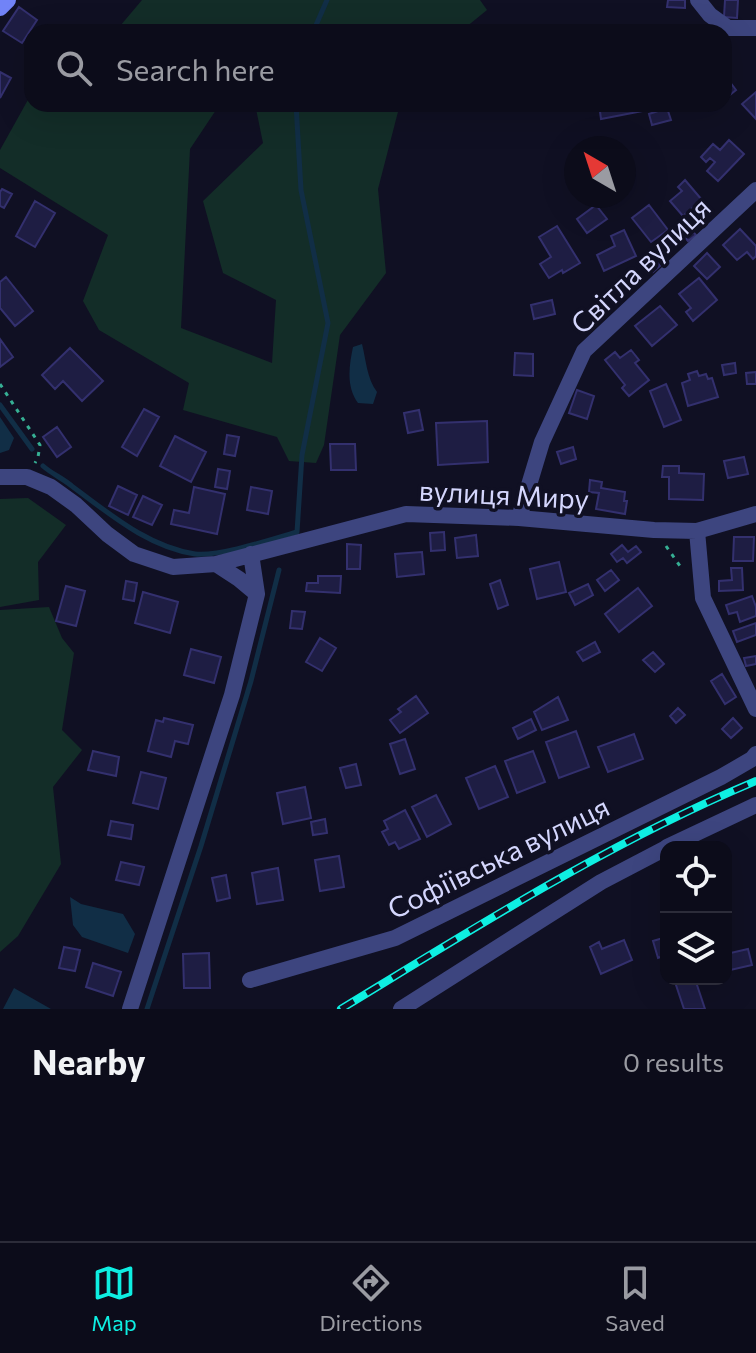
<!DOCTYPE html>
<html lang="en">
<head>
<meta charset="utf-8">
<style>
  :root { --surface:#0c0c1a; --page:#151523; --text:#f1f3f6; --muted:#9a9ba2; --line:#2c2c39; --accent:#0eefe2 }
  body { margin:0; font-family:Commissioner,sans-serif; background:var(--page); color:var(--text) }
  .controls { position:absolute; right:24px; bottom:24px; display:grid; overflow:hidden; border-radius:16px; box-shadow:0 8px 32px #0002 }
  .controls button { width:72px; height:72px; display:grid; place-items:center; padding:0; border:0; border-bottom:2px solid var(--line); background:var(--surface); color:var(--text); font:40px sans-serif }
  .compass { position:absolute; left:564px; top:136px; width:72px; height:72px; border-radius:50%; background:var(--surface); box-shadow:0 8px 32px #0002; rotate:321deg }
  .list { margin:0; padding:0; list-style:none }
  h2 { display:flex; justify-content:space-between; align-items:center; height:104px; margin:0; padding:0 32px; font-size:34px }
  h2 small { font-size:26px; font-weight:400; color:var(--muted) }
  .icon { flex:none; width:44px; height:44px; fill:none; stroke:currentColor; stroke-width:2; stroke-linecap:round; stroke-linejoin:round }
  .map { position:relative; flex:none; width:756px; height:1009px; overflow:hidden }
  .search { position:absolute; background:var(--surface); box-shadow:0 8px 32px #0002; left:24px; right:24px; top:24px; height:88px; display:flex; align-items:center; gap:20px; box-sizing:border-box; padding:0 28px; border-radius:24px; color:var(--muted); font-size:30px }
  .sheet { height:232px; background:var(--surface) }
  nav { display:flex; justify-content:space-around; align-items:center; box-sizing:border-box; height:112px; border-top:2px solid var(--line); background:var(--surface); font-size:22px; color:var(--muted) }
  nav a { display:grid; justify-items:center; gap:4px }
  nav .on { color:var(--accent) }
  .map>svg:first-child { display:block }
  .green { fill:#132d28 }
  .water { fill:#112e46 }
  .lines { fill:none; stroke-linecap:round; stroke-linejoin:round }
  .stream { stroke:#112e46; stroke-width:5 }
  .building { fill:#1e1d43; stroke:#33306e; stroke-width:2 }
  .path { stroke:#36af94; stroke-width:3; stroke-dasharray:4 6; stroke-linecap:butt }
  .street { stroke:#3d457f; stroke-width:16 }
  .secondary { stroke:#7183f7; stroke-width:16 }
  .rail-casing { stroke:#0eefe2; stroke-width:8 }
  .rail { stroke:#101023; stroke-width:5; stroke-dasharray:15; stroke-linecap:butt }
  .labels { text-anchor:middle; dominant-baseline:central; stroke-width:7; stroke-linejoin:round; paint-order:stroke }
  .street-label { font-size:28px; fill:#d4d6fd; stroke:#101023 }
</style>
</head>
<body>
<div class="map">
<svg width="756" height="1009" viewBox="0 0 756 1009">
  <rect width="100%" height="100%" fill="#101023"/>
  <!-- green -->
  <path class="green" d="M142,0H480L487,10L460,32H115Z
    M29,98H32V104H220L190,149L181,328L272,363L276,300L223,273L203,201L263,143L255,104H400L378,189L386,273L340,335L324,445L316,463L289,461L277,437L183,410L189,383L99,330L83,301L108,235L0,168V150Z
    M28,498L66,525L38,562L39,600L0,607V499Z
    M49,607L62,638L74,653L62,730L82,750L53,787L61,864L18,936L0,952V610Z"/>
  <!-- water -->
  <path class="water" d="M362,344C366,360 367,379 377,392L373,404L358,403C346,387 349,366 353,347Z
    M0,417L14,438L9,450L0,453Z
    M70,897L81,904L123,914L135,934L128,953L82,937L73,925Z
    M14,988L51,1009H3Z"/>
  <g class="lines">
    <!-- stream -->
    <path class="stream" d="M313,32L327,0
      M0,405L32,449
      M43,466C52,474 64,479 73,487C110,514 148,547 195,554C218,557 273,539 297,532L302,455L328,323L301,190L296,104
      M147,1009L201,846L251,681L279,570"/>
  </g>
  <!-- building -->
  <path class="building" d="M668,0H685V8L667,7Z
    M725,0H738L737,18L724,17Z
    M19,7L37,20L22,43L3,31Z
    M0,72L11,78L0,98Z
    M724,74L736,90L726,98L724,95Z
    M756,92V119L742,104Z
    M599,104H647L648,110L601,119Z
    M667,108L671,120L652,125L649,114Z
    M729,140L744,154L718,181L707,171L715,162L710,158L706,162L701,157L713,144L720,150Z
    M685,180L702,200L683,216L670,201L682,191L678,187Z
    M2,189L12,194L4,208L0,206V192Z
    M35,201L55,213L35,247L16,236Z
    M596,205L607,219L587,233L577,219Z
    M649,205L668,230L651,242L632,218Z
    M686,224L696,235L688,241L679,230Z
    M557,226L580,263L563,273L562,270L549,278L540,264L551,257L539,237Z
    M740,229L756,246V256L753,259L747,252L737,260L723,245Z
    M624,230L636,256L604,271L597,255L615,246L611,236Z
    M707,253L720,267L707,279L694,266Z
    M651,255L660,266L653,272L644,261Z
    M6,277L33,311L15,326L0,308V282Z
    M699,278L717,300L693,321L686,312L691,308L679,294Z
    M552,300L555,314L534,319L531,305Z
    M660,306L677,325L652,346L635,326Z
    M0,339L13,357L0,367Z
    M70,348L103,381L82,401L63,381L55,389L42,375Z
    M631,350L639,360L635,363L649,380L629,396L622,388L625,385L605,360L615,352L620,358Z
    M515,353L533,354V376L514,375Z
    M735,363L736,373L724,375L722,365Z
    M697,371L699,376L706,374L708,379L712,378L718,397L688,406L682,383L690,380L688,374Z
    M756,372V384H747L746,373Z
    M666,384L681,420L664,427L650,391Z
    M577,390L594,396L587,419L569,413Z
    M144,409L159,417L137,456L122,447Z
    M419,410L423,430L408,433L404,413Z
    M487,421L488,462L438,465L436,423Z
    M57,427L71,447L57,457L43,437Z
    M227,435L239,437L235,456L224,454Z
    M175,436L206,452L191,482L160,466Z
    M330,444H355L356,470H331Z
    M573,447L576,459L561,464L557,452Z
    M744,457L748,474L728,478L724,461Z
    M663,466H679V473L704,474L703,500L669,499V477H662Z
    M218,469L230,471L227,489L215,487Z
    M590,480L602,482L601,488L625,492L624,501H627L625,514L596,509L599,493L589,492Z
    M118,486L137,495L128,515L109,506Z
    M194,487L225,494L217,534L171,524L174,510L189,513Z
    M251,487L272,491L268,514L247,510Z
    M143,496L162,505L152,525L133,517Z
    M444,532L445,550L431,551L430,533Z
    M476,535L478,556L457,558L455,538Z
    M734,537H754L753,561H733Z
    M347,544L361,545L360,569H347Z
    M622,545L628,552L636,546L641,552L627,563L623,558L617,562L611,554Z
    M422,552L424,574L397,577L395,554Z
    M559,562L566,592L537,599L530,569Z
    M731,568H742L743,590L719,591V581L732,580Z
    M611,570L619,580L605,591L597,580Z
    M318,576H341L340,593L306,591L307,583H318Z
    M500,580L508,605L498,609L490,584Z
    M126,581L137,583L134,601L123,599Z
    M588,584L593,595L575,605L569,593Z
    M66,586L85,591L76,626L56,621Z
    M638,588L652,606L619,632L605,614Z
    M143,592L178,602L170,633L135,623Z
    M752,596L756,607V616L740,622L737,612L729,614L726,605Z
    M292,611L305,612L302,629L290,628Z
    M756,623V635L737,642L733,631Z
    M320,638L336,648L322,671L306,662Z
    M595,642L600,652L583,661L577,652Z
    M191,649L221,657L214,683L184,675Z
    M653,652L664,664L655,672L643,660Z
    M756,656V664L746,666L744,658Z
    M722,674L736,697L725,704L711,681Z
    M416,696L428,713L400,733L390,720L401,712L398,709Z
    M558,697L568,720L542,730L534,712Z
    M678,708L685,715L676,723L670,716Z
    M164,718L193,725L188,744L175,741L171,757L148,751L156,720L163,722Z
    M733,718L742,728L731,738L722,729Z
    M531,719L536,730L518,739L513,728Z
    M576,731L589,767L559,778L546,742Z
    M634,734L643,759L608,772L598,747Z
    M405,739L415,769L400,774L390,744Z
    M93,751L119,757L116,776L88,770Z
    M533,751L545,782L517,793L505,761Z
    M356,764L361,785L346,788L340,768Z
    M495,766L508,797L479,809L466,778Z
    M141,772L166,778L158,809L133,803Z
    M305,787L311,818L283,824L277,793Z
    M436,795L451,824L427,837L412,807Z
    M405,810L420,839L399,849L395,842L389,845L382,832L388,829L384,821Z
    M325,819L327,833L313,835L311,822Z
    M111,821L133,825L131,839L108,835Z
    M339,856L344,887L320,891L315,860Z
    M121,862L144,867L139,885L116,880Z
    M278,868L283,900L257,904L252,873Z
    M226,875L230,898L217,901L212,878Z
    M666,937V955L658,958L653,941Z
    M624,940L632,960L601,974L590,947L599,942L602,949Z
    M64,947L80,950L75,971L59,968Z
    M748,949L752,965L726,971V954Z
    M209,953L210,988H184L183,954Z
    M93,963L121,972L113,996L86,987Z
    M674,979H695L705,1009H684Z"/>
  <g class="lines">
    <!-- path -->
    <path class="path" d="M0,384L40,445L38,457L35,463
      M666,546L682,569"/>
    <!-- street -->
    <path class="street" d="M698,0L710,15L728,28H756
      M0,477H27L51,487L76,505L107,534L134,554L173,567L216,564L406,514L519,518L654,530L697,531L756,514
      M519,518L542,442L584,351L756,190
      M697,531L703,598L756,709
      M216,564L239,579L257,594
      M667,847L756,805
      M250,980L395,938L721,777L752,759L756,754
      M130,1009L232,695L257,594L251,554
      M401,1009L601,882L666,848"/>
    <!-- secondary -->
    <path class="secondary" d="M0,8L8,0"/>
    <defs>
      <path id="rail" d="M341,1009C476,927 610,842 756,781"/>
    </defs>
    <!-- rail casing -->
    <use href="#rail" class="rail-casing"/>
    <!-- rail -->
    <use href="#rail" class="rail"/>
  </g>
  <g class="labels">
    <!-- street labels -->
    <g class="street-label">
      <text transform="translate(640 265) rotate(-44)">Світла вулиця</text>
      <text transform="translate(504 494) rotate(3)">вулиця Миру</text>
      <text transform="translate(498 857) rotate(-26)">Софіївська вулиця</text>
    </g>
  </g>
</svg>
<div class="controls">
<button><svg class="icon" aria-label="locate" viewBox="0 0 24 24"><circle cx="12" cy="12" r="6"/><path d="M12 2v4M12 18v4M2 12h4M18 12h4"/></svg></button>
<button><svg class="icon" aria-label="layers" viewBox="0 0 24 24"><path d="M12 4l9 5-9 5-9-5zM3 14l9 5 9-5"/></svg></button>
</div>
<svg class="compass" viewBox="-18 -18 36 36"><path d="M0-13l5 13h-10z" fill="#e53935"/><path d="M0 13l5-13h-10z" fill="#9a9ba2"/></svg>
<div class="search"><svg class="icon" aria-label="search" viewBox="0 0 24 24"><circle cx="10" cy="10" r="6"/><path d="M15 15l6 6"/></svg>Search here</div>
</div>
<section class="sheet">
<h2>Nearby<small>0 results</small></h2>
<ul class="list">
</ul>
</section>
<nav>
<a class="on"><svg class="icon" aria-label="map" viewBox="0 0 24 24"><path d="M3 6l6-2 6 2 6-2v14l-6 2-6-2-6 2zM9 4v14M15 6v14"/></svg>Map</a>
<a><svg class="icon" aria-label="directions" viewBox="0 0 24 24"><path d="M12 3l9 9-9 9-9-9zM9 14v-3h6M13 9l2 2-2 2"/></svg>Directions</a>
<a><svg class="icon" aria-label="saved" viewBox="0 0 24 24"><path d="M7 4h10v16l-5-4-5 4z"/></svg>Saved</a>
</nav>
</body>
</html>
